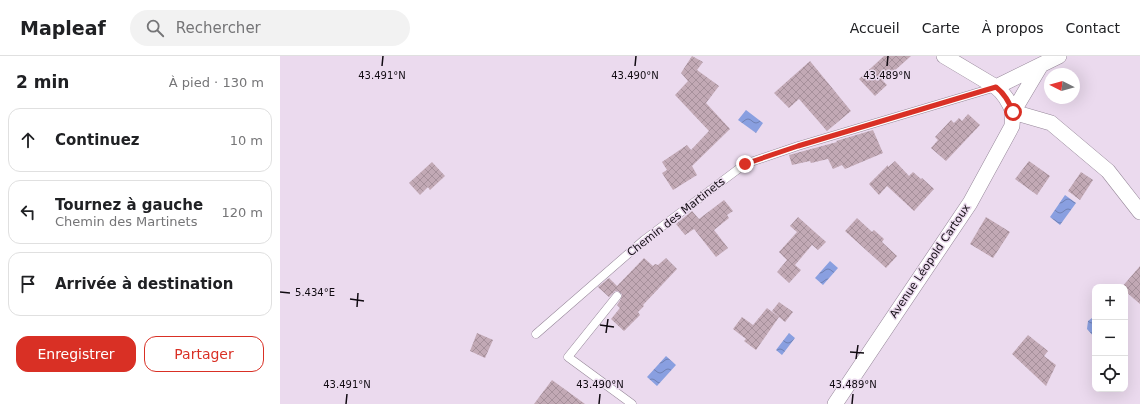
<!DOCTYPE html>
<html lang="fr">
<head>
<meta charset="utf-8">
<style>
  :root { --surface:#fff; --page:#f2f2f2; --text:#202124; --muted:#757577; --line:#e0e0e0; --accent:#d93025 }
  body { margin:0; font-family:"DejaVu Sans",sans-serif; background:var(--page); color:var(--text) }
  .controls { position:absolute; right:12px; bottom:12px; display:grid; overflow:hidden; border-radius:8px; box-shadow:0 4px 16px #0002 }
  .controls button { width:36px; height:36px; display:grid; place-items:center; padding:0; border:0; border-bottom:1px solid var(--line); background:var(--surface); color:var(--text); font:20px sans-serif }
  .compass { position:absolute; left:764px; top:12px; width:36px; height:36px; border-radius:50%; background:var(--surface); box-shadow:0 4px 16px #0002; rotate:276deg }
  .stop { position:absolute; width:12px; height:12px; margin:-9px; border:3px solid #d93025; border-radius:50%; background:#fff }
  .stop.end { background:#d93025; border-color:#fff; box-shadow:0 1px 4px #0008 }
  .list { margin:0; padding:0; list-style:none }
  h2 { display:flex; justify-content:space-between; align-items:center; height:52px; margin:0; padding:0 16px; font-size:17px }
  h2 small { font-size:13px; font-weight:400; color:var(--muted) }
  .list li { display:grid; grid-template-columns:26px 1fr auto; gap:12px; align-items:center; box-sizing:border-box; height:64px; margin:0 8px 8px; padding:0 8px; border:1px solid var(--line); border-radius:12px }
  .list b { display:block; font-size:15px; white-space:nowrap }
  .list p { margin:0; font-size:13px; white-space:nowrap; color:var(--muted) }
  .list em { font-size:13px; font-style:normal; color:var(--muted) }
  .actions { display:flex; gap:8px; padding:12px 16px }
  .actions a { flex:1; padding:9px 0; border:1px solid var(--accent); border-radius:12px; text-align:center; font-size:14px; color:var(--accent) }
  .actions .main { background:var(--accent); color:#fff }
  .icon { flex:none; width:22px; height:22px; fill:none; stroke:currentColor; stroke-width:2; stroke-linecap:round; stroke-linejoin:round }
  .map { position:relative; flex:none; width:860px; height:348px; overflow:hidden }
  header { display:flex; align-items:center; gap:24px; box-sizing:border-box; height:56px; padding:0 20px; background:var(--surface); border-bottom:1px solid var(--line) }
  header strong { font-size:19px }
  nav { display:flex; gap:22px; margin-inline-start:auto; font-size:14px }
  .search { width:280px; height:36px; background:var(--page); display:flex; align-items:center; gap:10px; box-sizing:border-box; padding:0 14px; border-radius:22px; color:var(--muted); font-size:15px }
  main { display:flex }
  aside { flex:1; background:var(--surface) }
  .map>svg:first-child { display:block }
  .water { fill:url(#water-waves) }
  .building { fill:url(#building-cross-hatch) }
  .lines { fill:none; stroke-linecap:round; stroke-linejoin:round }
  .service-casing { stroke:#958698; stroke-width:9 }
  .minor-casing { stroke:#958698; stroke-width:16 }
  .service { stroke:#fff; stroke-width:8 }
  .minor { stroke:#fff; stroke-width:15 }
  .route { stroke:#d93025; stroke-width:5 }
  .ticks { fill:none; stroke:#110b12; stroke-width:1.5 }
  .labels { text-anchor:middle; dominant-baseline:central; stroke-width:3; stroke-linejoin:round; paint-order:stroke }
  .street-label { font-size:11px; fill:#110b12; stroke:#ebdaee }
  .ticks-label { font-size:10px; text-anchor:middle; fill:#110b12; stroke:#ebdaee; stroke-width:3; stroke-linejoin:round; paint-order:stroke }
</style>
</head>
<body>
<header>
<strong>Mapleaf</strong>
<div class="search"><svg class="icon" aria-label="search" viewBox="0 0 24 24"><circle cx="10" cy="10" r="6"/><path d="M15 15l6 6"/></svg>Rechercher</div>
<nav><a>Accueil</a><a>Carte</a><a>À propos</a><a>Contact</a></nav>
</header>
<main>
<aside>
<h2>2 min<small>À pied · 130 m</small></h2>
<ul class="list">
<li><svg class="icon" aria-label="ahead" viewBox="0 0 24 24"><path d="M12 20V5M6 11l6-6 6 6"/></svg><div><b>Continuez</b></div><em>10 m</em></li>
<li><svg class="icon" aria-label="left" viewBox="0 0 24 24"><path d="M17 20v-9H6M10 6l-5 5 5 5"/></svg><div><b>Tournez à gauche</b><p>Chemin des Martinets</p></div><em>120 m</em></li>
<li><svg class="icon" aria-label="arrive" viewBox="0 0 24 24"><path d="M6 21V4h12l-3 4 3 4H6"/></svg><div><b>Arrivée à destination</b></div></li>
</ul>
<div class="actions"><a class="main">Enregistrer</a><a>Partager</a></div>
</aside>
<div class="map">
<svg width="860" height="348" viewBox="0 0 860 348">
  <defs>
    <pattern id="water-waves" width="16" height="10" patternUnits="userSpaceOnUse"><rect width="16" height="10" fill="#899fe0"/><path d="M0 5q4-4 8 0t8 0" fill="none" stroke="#6f80b4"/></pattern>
    <pattern id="building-cross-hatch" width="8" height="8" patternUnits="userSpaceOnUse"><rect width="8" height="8" fill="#c2a9b5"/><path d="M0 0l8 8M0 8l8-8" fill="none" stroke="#a6909b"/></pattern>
  </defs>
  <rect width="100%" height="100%" fill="#ebdaee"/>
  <!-- water -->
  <path class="water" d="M466,54L483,67L476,77L458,64Z
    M785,139L796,147L780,169L770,161Z
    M550,205L558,212L543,229L535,222Z
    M812,262H815V282L807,273L808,265Z
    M509,277L515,282L502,299L496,294Z
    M386,300L396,309L377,330L367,321Z"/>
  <!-- building -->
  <path class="building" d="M412,0L423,6L417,14L439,30L426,47L450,73L412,110L417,119L393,134L382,117L387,114L382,106L407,89L411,94L429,75L395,39L408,25L401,17Z
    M604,0H631L603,25L607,29L595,40L579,23Z
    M530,5L571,55L547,75L519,43L509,52L494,37Z
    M688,58L700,69L666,105L651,92L658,84L655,81L671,64L674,67L679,62L682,65Z
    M593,74L603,97L565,113L562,109L553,113L548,103L531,107L530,105L512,109L509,99L557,86L556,85Z
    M615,105L629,120L633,116L641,123L642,122L654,133L634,155L607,130L599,139L589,128L608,109V111Z
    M749,105L770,120L757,139L735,123Z
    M152,106L165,120L150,134L148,131L140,139L129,127Z
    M801,116L813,124L800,144L788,135Z
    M444,144L453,155L447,159L449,162L434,174L448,192L436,201L414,173L405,179L396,168L412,155L419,163Z
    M518,161L546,186L538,194L510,170Z
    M706,161L730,176L713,202L690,188Z
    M577,162L592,176L594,174L604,183L602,186L617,200L606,212L565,175Z
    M517,176L532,189L515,209L521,214L509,227L497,216L507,204L499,196Z
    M364,202L373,210L375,208L378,209L386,202L397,213L363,249L364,250L358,256L360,259L344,275L331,263L340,252L337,249L341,243L342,238L338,235H335L329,241L318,231L329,222L337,230Z
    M860,210V248L845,235V231H842Z
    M499,246L513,256L505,266L492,255Z
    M487,252L499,261L476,294L464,285L466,283L453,273L462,261L473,269Z
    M197,277L213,284L205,302L190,295Z
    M748,279L768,295L764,300L776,309L766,330L732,298Z
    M272,324L305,348H254Z"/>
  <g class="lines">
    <defs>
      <path id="service" d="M337,240L288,301L352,348
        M256,278L364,184L465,108L518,90L716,31"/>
      <path id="minor" d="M664,0L716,31C725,38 729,46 733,56
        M716,31L779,0
        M733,56L771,67L828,115L860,156
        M555,348L690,147L732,70L733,56L761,9"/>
    </defs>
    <!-- service casing -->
    <use href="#service" class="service-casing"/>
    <!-- minor casing -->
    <use href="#minor" class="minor-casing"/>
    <!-- service -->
    <use href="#service" class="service"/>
    <!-- minor -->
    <use href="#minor" class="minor"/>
  </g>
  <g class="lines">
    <!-- route -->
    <path class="route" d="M465,108L518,90L716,31C725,38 729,46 733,56"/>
  </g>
  <!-- ticks -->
  <path class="ticks" d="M102,10L103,0M355,10L356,0M607,10L608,0M0,236L10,237M70,243L84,245M77,251L78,237M320,269L334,271M326,277L328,263M570,296L584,297M576,303L578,289M66,348L67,338M319,348L320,338M572,348L573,338"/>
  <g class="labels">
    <!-- street labels -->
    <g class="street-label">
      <text transform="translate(396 161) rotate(-38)">Chemin des Martinets</text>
      <text transform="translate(650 205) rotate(-56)">Avenue Léopold Cartoux</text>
    </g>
  </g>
  <g class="ticks-label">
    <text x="102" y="23">43.491°N</text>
    <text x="355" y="23">43.490°N</text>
    <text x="607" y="23">43.489°N</text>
    <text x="35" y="240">5.434°E</text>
    <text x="67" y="332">43.491°N</text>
    <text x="320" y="332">43.490°N</text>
    <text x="573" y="332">43.489°N</text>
  </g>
</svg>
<div class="controls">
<button>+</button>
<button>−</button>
<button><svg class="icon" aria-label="locate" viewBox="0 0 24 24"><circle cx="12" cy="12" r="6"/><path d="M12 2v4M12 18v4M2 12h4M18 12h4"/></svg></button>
</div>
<svg class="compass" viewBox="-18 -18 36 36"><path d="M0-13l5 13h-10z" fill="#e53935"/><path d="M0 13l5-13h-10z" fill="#757577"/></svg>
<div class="stop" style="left:733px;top:56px"></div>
<div class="stop end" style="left:465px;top:108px"></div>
</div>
</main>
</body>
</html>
